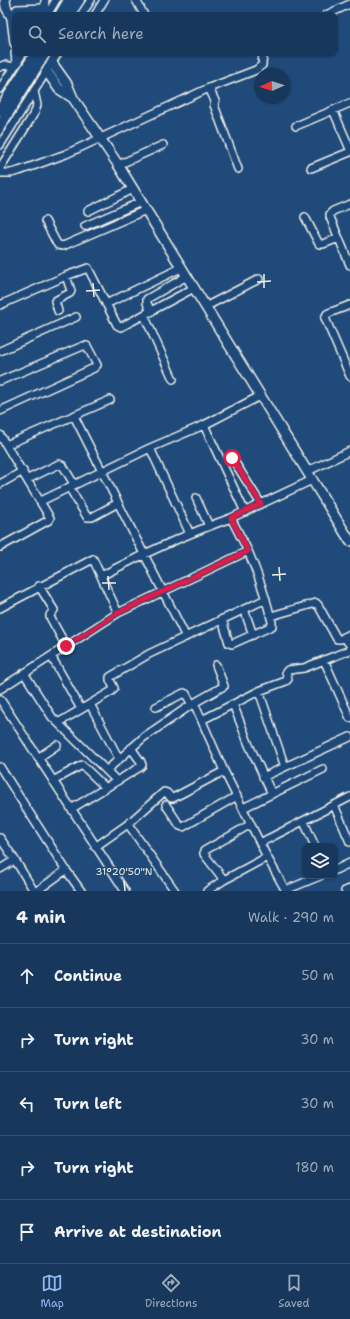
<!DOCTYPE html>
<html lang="en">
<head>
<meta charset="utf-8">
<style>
  :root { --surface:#17385c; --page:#244365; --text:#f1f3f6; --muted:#9eacbb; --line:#365272; --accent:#90b9f0 }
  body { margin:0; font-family:"Shantell Sans",sans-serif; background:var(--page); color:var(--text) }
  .controls { position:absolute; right:12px; bottom:12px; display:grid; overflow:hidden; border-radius:8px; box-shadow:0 1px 3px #0004 }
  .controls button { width:36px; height:36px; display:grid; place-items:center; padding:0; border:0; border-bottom:1px solid var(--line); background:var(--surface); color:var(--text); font:20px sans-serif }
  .compass { position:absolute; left:254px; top:68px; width:36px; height:36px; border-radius:50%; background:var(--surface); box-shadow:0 1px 3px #0004; rotate:267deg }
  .stop { position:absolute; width:12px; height:12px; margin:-9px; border:3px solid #e11d48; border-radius:50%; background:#fff }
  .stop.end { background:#e11d48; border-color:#fff; box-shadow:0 1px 4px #0008 }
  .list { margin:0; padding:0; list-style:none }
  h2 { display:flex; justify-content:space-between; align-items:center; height:52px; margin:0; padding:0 16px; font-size:17px }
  h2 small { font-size:13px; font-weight:400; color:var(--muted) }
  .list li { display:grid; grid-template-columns:26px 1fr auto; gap:12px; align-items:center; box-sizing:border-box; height:64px; padding:0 16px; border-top:1px solid var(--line) }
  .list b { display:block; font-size:15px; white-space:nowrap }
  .list em { font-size:13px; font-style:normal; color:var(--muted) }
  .icon { flex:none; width:22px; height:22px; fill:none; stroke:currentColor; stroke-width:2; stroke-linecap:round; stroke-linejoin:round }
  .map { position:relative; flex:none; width:350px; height:891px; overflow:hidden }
  .search { position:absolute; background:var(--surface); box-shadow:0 1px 3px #0004; left:12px; right:12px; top:12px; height:44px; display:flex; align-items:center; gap:10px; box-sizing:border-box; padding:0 14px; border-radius:8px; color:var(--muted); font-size:15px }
  .sheet { height:372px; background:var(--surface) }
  nav { display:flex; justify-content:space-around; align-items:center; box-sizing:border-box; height:56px; border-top:1px solid var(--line); background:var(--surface); font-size:11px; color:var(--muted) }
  nav a { display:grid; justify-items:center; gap:2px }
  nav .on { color:var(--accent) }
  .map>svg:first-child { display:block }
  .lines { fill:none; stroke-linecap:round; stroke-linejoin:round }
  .minor-casing { stroke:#f4f1e8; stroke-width:10 }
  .major-casing { stroke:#f4f1e8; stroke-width:12 }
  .highway-casing { stroke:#f4f1e8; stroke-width:13 }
  .minor { stroke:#1f4a7a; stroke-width:7 }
  .major { stroke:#1f4a7a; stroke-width:9 }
  .highway { stroke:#1f4a7a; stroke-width:10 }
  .highway-bridge-casing { stroke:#f4f1e8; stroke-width:13; stroke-linecap:butt }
  .highway-bridge { stroke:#1f4a7a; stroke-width:10 }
  .route { stroke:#e11d48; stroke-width:5 }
  .ticks { fill:none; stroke:#f4f1e8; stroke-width:1.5 }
  .ticks-label { font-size:10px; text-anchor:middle; fill:#f4f1e8; stroke:#1f4a7a; stroke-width:3; stroke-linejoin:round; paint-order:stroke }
</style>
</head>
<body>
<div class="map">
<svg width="350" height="891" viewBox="0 0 350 891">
  <rect width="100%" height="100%" fill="#1f4a7a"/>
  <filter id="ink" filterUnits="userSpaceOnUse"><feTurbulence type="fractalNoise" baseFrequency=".025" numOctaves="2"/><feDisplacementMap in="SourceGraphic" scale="8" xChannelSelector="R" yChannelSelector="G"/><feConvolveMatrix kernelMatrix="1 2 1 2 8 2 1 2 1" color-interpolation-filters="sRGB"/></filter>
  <g filter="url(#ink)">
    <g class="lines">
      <defs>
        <path id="minor" d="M136,0L144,15
          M44,13L45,0
          M47,15L56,0
          M81,15L91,0
          M95,15L104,0
          M326,15L350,4
          M0,67L4,65L14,67
          M209,88L215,101L214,105L238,169
          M0,89L23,53
          M333,110L350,149
          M296,126L350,103
          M0,145L58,53
          M118,165L163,145
          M0,168L35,112L37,105L34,91
          M311,168L350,152
          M0,173H11L19,171L66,154L209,88L256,70L262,65L263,53
          M350,204L333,211L330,214V217L350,265
          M88,211L133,189
          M305,217L319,244H323L339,238
          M45,221L56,242L58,245L63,246L146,210
          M85,226L141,202
          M106,304L181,268
          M0,305L66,276L88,268L117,325L121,327L194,288
          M350,305L329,313L327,314L325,318L350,376
          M205,307L259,279
          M58,311L55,301L70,293L71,291L66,276
          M151,312L147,303V299L187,276
          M144,315L173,379
          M0,351L76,317
          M0,381L83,346H87L96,363L97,365L94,368L0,411
          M74,416L186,637
          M204,425L245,512
          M0,435L50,518L49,520L0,547
          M6,445L110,400
          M150,448L190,534
          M232,458L261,504
          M308,471L350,451
          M28,479L59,464L63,466L74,484
          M0,484L23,471
          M69,487L87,517H92L118,503
          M196,498L209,526
          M41,501L150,448L204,425L260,396
          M101,576C143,554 186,534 231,518
          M39,586L54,610L50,615V617L66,646
          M0,608L93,559L118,613
          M244,609L253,635
          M271,616L316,603L318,605L337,639H341L350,634
          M222,619L229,643L232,644L272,626V622C266,598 258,574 248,551
          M344,637L350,645
          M51,656L81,709
          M324,660L350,718
          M24,673L52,717L117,781
          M0,689L118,613L248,551L231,518L312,480
          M259,691L285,767
          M0,699L125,891
          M194,703L224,771L260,843
          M90,704L119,759
          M233,704L249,745L272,794
          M156,707L184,693L186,694L192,705
          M202,720L259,691L286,681L288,679L286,672L288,670L304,668L350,650
          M58,723L112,691L114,688L110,680V677L149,654L266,599
          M38,758L57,745
          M0,767L66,870
          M107,770L144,737L194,703L224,686L216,665
          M263,777L350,737
          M53,781L82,765L106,788
          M166,805L180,826L183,827L237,796
          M334,805L350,842
          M243,808L323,769
          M71,809L140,767L142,765L141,762L131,748
          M304,822L315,846
          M128,824L175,891
          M0,838L15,860L34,891
          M95,847L128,824L164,792L167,793L171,798H173L224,771
          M267,857L286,891
          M0,869L15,860
          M335,870L350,863
          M224,880L204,854V851L251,824
          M286,890L320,876
          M37,891L66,870L81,891
          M207,891L224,880L267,857L260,843L350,797
          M345,891L350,889"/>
        <path id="major" d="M5,0L6,7L15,23
          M17,10L44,9
          M12,19L15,43
          M16,53L17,63
          M45,53L67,84L73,98L117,163L350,541
          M36,56L59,89L73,98"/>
        <path id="highway" d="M60,15L69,0
          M69,15L79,0"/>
      </defs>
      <!-- minor casing -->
      <use href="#minor" class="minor-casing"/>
      <!-- major casing -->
      <use href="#major" class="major-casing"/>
      <!-- highway casing -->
      <use href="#highway" class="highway-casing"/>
      <!-- minor -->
      <use href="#minor" class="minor"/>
      <!-- major -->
      <use href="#major" class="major"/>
      <!-- highway -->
      <use href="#highway" class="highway"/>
      <defs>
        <path id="highway-bridge" d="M0,110L36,53
          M0,126L45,53"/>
      </defs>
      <!-- highway-bridge casing -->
      <use href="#highway-bridge" class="highway-bridge-casing"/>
      <!-- highway-bridge -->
      <use href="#highway-bridge" class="highway-bridge"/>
    </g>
  </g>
  <g class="lines" filter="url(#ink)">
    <!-- route -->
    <path class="route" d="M66,646L118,613L248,551L231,518L261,504L232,458"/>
  </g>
  <!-- ticks -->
  <path class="ticks" d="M264,274V288M257,282L271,281M93,283L94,297M86,291L100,290M279,567L280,581M272,575L286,574M108,576L109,590M102,583H116M124,881L125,891"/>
  <g class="ticks-label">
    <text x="124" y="875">31°20'50"N</text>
  </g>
</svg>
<div class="controls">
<button><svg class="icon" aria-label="layers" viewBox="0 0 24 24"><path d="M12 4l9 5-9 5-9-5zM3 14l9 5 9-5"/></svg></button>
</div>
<svg class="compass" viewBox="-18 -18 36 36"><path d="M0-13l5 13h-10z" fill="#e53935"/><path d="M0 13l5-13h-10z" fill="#9eacbb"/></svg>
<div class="stop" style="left:232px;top:458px"></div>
<div class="stop end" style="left:66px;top:646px"></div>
<div class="search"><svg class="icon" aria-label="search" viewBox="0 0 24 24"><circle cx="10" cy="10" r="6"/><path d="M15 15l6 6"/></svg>Search here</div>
</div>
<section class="sheet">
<h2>4 min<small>Walk · 290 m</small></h2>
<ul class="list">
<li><svg class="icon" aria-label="ahead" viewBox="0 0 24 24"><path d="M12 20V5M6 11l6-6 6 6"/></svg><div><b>Continue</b></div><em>50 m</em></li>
<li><svg class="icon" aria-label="right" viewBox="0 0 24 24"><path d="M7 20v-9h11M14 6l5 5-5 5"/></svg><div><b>Turn right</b></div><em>30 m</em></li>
<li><svg class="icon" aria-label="left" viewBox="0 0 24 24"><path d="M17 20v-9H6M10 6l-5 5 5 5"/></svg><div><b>Turn left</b></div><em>30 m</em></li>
<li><svg class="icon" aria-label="right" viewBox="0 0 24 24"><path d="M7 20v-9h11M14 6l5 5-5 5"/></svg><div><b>Turn right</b></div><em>180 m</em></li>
<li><svg class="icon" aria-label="arrive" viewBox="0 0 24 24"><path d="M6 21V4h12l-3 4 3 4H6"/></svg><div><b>Arrive at destination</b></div></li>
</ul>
</section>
<nav>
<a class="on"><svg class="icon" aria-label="map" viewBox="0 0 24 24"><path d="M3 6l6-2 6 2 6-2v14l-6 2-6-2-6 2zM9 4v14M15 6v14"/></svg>Map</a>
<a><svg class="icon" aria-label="directions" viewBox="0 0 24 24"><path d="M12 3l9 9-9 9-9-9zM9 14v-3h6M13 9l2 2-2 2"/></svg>Directions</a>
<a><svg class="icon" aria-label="saved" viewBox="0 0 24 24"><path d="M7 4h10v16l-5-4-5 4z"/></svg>Saved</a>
</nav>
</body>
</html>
